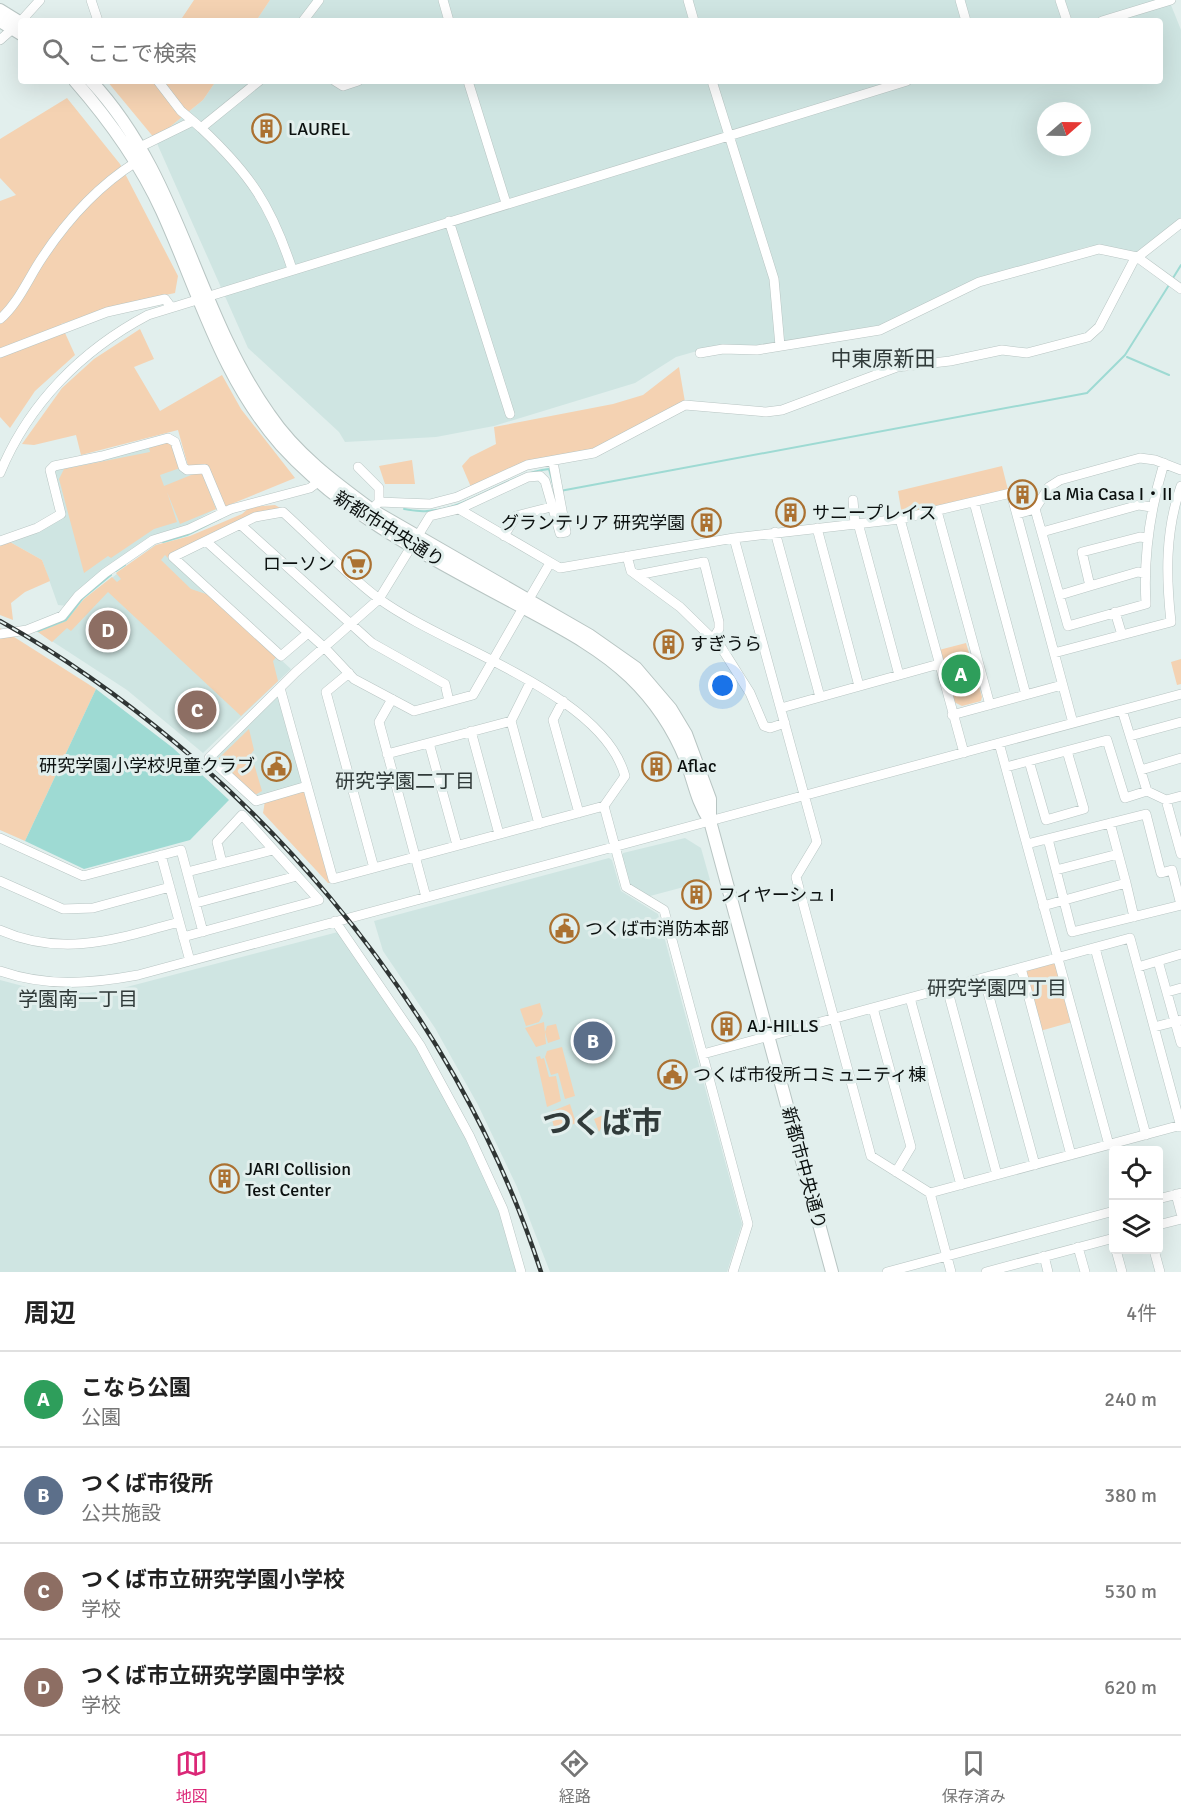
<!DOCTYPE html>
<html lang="ja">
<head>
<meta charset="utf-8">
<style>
  :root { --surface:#fff; --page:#f2f2f2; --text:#222; --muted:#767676; --line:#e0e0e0; --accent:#db2777 }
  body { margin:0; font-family:Signika,"Noto Sans JP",sans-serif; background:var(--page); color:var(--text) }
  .controls { position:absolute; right:18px; bottom:18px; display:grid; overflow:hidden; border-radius:6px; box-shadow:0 6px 24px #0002 }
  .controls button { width:54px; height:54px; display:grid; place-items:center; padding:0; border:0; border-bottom:2px solid var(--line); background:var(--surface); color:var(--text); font:30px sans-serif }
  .compass { position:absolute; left:1037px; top:102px; width:54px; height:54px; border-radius:50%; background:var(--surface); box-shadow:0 6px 24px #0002; rotate:70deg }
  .you { position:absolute; left:723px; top:686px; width:21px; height:21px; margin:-15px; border:4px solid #fff; border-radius:50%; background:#1a73e8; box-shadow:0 0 0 9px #1a73e833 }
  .badge { display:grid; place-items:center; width:39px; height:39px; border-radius:50%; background:var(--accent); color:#fff; font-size:20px; font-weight:700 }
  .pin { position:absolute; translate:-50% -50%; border:3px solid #fff; box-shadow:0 2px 6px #0006 }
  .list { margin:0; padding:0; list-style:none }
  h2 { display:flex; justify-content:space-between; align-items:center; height:78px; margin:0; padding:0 24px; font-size:26px }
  h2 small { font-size:20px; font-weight:400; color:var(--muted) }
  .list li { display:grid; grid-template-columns:39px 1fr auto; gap:18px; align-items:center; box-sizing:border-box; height:96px; padding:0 24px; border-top:2px solid var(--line) }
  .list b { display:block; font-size:22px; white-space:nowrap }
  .list p { margin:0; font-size:20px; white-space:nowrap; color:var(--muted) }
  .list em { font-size:20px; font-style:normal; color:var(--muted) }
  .icon { flex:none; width:33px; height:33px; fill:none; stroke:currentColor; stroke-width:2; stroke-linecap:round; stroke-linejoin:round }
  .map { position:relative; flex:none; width:1181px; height:1272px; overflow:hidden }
  .search { position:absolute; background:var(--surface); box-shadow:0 6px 24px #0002; left:18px; right:18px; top:18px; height:66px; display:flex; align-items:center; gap:15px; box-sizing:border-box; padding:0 21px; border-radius:6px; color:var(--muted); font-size:22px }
  .sheet { height:462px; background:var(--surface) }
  nav { display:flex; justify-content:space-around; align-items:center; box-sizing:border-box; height:84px; border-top:2px solid var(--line); background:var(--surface); font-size:16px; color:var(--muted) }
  nav a { display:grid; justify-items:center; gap:3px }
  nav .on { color:var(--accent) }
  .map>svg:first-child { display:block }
  .built { fill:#cfe5e2; fill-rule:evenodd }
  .green { fill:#f4d2b2 }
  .water { fill:#9edad3 }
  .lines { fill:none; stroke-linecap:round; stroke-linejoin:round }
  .stream { stroke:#9edad3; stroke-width:2 }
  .minor-casing { stroke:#b8c5c3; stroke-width:10 }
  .major-casing { stroke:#b8c5c3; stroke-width:14 }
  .minor { stroke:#fff; stroke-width:9 }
  .major { stroke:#fff; stroke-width:12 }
  .rail-casing { stroke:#2f3534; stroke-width:4.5 }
  .rail { stroke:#e2efed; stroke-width:2; stroke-dasharray:7; stroke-linecap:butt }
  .labels { text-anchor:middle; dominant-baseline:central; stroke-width:6; stroke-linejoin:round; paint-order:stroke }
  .poi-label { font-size:18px; fill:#0b100f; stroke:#e2efed; text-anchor:start }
  .street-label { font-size:18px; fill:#0b100f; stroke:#e2efed }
  .neighbourhood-label { font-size:20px; fill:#313b3a; stroke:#e2efed }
  .quarter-label { font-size:21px; fill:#313b3a; stroke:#e2efed }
  .town-label { font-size:30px; font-weight:bold; fill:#313b3a; stroke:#e2efed }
</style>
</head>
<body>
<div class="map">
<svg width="1181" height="1272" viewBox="0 0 1181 1272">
  <rect width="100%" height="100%" fill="#e2efed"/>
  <!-- built -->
  <path class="built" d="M270,0H1169L1181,30V219L1135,253L1090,246L985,277L883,326L758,346L718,345L676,357L635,383L494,426L436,437L345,442L339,432L248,348L155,139L203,100L216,81H1160V21H256ZM1046,111H1082V147H1046Z
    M170,441L173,442L183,473L202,470L218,508L187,525L150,536L102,570L68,606L58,605L42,560L10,542L64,516L53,469Z
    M155,545L291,669L203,753L127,690L38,632L66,621L84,599Z
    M278,695L303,783L256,798L214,759Z
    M685,838L701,848L710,880L650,896L628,885L621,858L623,853Z
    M609,858L612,860L621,891L658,914L742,1224L727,1272H550L517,1187L478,1105L435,1028L383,951L374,921Z
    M338,932L405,1027L464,1130L501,1210L518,1272H0V980L38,990L86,993L119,989Z"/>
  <!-- green -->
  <path class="green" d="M194,0H270L256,21H180Z
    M107,81H216L203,100L155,139Z
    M67,98L120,164L178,276L175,293L127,303L61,324L75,355L35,391L10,428L0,417V201L16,195L0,178V139Z
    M140,329L154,359L134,367L160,411L222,375L241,409L295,478L224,507L209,468L188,466L178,430L81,455L76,435L34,445L22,444L62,388L94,359Z
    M679,367L685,402L593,449L526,462L471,487L462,466L470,457L496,444L494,427L613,404L643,395Z
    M170,442L180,468L160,475L164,486L201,471L216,509L180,524L167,492L177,522L154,529L111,558L108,556L84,573L59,479L64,469L150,452L149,448Z
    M412,460L415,484H385L379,466Z
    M1002,466L1008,490L902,515L898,491Z
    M275,505L282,509L258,514L168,558L165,555L161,560L191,589L209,595L277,656L273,661L278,681L241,716L108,592L71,631L67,628L52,642L38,632L66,621L84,599L112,577L117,582L121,579L116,573L156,545L190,536L242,514L250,507Z
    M10,542L42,560L50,581L25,592L11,603L13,620L0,615V543Z
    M0,628L96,689L25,841L0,830Z
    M966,643L982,697L981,701L962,706L954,702L939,650Z
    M1181,659V684L1177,685L1171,662Z
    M249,729L254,750L251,754L262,791L255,795L218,759Z
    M306,790L330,883H328L263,813L265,801Z
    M1055,962L1072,1022L1040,1031L1026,969Z
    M540,1003L543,1014L539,1022L526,1026L520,1009Z
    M544,1022L546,1044L536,1047L525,1028Z
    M556,1024L560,1039L548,1043L545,1032L547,1026Z
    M562,1047L575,1096L565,1099L558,1073L551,1075L545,1057L547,1051Z
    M540,1056L541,1059L544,1058L549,1077L556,1076L561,1101L547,1107L536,1057Z
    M570,1104L576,1123L555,1131L550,1112Z
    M608,1113L611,1127L601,1128L599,1132L594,1119Z"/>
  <!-- water -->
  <path class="water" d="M96,689L173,748L229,800L190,840L84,869L25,841Z"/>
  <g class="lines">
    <!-- stream -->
    <path class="stream" d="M1173,278L1181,265
      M1127,357L1169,375
      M560,491L1087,393L1125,355L1169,285
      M404,509C411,510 419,512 427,511C470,509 506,474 549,469L555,491
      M163,542L187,535L221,518
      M116,571L125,565
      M38,631L66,620L83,598L111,575"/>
    <defs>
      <path id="minor" d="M91,0L98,21
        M443,0L449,21
        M688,0L694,21
        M960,0L966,21
        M1060,0L1067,21
        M21,21L40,0
        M303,21L319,0
        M1102,21L1171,0
        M0,40L17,25
        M158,81L181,111L193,121
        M335,81L343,86L358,81
        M468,81L506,203
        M712,81L774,279L780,346
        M201,128C250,174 271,205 292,269
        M140,147L193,121L201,128L259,81
        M449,221L510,414
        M0,319C18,304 29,277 42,258C67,220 98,186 136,162
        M0,353L107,312L165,299L171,307
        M700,353L723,349L757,350L880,330L979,282L1099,249L1137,257L1181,289
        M358,467L379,488V502L375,506
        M0,473C29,403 82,350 148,315L907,81
        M853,500L855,524
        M379,502L430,504L457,497L527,465L594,453L685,405L766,412L782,410L897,367L950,361L1002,350L1027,353L1088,337L1099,327L1134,260L1181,223
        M974,502L1026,695
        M459,509L560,568L734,538L900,519L964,753
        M1035,509L1068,626L1146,604C1143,554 1150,510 1164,463
        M937,511L990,705
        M1017,514L1035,509L1049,487L1060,480L1140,458L1155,460L1181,470
        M900,519L1011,493L1073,723
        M858,523L899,675
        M241,525L372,643L445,684L449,701
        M817,528L859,686
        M775,532L820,697
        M1042,532L1139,505L1151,507
        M504,536L516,516L551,507
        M734,538L817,842L796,877L871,1156L930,1193L951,1272
        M0,541L37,528L61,514L50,470L54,466L102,456L168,438L175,442L183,467L187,470L205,469L223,512
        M207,542L325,648L354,679L414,711L473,695L523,608
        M627,556L631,571L680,607L721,647L750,693L764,726L770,728L785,723
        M1144,573L1138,572L1090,586L1082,552L1140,537L1147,538
        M637,575L704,562L719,622V629L713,639
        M1060,595L1090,586
        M529,599L550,563
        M1115,612L1122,635
        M308,633L281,656L173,557L255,517L283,512C315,541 345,573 378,598C445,648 602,692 625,776L604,806L626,887L664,910L748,1224L733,1272
        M0,634L27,630L62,616L78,596L105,573L153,540L189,529L231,509L310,488L318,482
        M1054,653L1171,622C1166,576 1165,531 1181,486
        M349,673L326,692L374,868
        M530,683L511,721L539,824
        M280,688L333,879L604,806
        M392,699L379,722L426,897
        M563,701L553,720L579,813
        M781,708L939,664
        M1122,710L1147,791
        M952,715L1062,685
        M471,731L499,834
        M1130,736L1181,722
        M429,743L457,845
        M999,743L1109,1145
        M387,754L511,721
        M1029,761L1046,820L1084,809L1067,751
        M1006,767L1107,740L1125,798L1147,791L1166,800L1181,854
        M1141,770L1181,758
        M307,786L256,801L209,758L296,672L379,599L430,516L459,509L528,477L540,476L545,481L560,533L566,532L553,462
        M1166,800L1181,796
        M0,838L83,876L181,850L203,932
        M1027,844L1146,814L1161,873L1172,870L1181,905L1072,932L1048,839
        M161,855L190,961
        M1056,870L1118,854
        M187,872L273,850
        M0,881L63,909L93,908L170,887
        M1126,883L1134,917
        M196,903L297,876
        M1043,906L1126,883L1110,823
        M335,921L420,1045L470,1137L503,1209L521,1272
        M0,930C63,958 117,939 179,922
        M183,937L319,900L242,815L217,842L222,863
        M1095,948L1146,1135
        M1158,961L1181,1043
        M1138,967L1181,954
        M1021,968L1071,1155
        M0,971C46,987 90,984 138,975L1181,694
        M984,978L1035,1165
        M947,988L997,1175
        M1167,992L1181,988
        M910,998L961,1185
        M873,1008L911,1147L896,1172
        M1154,1027L1181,1020
        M703,1054L1130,938L1181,1127
        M930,1193L1181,1125
        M1176,1194L1181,1213
        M1158,1199L1181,1193
        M1158,1225L1181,1219
        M1078,1247L1085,1272
        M1116,1250L1122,1272
        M1154,1250L1160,1272
        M1044,1256L1048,1272
        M887,1272L1114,1211
        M986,1272L1114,1238"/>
      <path id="major" d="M0,10L21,23
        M0,21L21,34
        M75,81C110,121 140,163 162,211C199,292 221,377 281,445C347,518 439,562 524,608C561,628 600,648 630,677C655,701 673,728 686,760C694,782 697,802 710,821
        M91,81C180,176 195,310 269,414C296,454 334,482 372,510L589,635L636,668L671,709L686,734L710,799V821L832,1272"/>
    </defs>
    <!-- minor casing -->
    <use href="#minor" class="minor-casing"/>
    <!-- major casing -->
    <use href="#major" class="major-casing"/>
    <!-- minor -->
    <use href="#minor" class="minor"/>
    <!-- major -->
    <use href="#major" class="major"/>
    <defs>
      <path id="rail" d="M0,621C244,758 455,1004 541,1272"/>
    </defs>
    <!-- rail casing -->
    <use href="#rail" class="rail-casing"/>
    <!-- rail -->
    <use href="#rail" class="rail"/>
  </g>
  <!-- icons -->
  <defs>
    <symbol id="building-ring" viewBox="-11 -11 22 22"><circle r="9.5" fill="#e2efed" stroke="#ab7131" stroke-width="1.5"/><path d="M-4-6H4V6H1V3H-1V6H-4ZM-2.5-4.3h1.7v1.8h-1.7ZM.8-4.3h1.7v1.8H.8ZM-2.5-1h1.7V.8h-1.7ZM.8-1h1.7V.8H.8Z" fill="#ab7131"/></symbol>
    <symbol id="supermarket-ring" viewBox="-11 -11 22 22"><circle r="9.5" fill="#e2efed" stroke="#ab7131" stroke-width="1.5"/><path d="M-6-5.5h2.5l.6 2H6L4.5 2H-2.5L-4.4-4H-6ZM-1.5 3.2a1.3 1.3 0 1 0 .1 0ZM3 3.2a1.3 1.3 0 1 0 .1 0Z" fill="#ab7131"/></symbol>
    <symbol id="civic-ring" viewBox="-11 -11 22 22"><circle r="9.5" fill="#e2efed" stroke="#ab7131" stroke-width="1.5"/><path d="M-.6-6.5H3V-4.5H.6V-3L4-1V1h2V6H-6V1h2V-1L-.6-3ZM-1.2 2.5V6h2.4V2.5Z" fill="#ab7131"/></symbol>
  </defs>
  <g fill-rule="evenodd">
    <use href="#building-ring" x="250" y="112" width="33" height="33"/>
    <use href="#building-ring" x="1006" y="478" width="33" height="33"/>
    <use href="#building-ring" x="774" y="496" width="33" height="33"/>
    <use href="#building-ring" x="690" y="506" width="33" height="33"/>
    <use href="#supermarket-ring" x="340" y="548" width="33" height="33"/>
    <use href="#building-ring" x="652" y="628" width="33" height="33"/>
    <use href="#civic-ring" x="260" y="750" width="33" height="33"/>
    <use href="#building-ring" x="640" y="750" width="33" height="33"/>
    <use href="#building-ring" x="680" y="878" width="33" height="33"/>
    <use href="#civic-ring" x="548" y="912" width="33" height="33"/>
    <use href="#building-ring" x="710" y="1010" width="33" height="33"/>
    <use href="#civic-ring" x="656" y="1058" width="33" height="33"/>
    <use href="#building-ring" x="208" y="1162" width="33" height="33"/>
  </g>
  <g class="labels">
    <!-- poi labels -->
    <g class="poi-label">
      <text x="288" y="129">LAUREL</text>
      <text x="1043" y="494">La Mia Casa I・II</text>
      <text x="812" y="513">サニープレイス</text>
      <text x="685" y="523" text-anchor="end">グランテリア 研究学園</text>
      <text x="335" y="564" text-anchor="end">ローソン</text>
      <text x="690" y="644">すぎうら</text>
      <text x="255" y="766" text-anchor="end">研究学園小学校児童クラブ</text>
      <text x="677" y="766">Aflac</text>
      <text x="718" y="895">フィヤーシュ I</text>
      <text x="585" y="929">つくば市消防本部</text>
      <text x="747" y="1026">AJ-HILLS</text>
      <text x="693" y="1075">つくば市役所コミュニティ棟</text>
      <text x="245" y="1169">JARI Collision<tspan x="245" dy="21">Test Center</tspan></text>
    </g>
    <!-- street labels -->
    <g class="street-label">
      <text transform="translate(389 529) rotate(32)">新都市中央通り</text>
      <text transform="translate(804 1168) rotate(75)">新都市中央通り</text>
    </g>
    <!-- neighbourhood labels -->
    <g class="neighbourhood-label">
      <text x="405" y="781">研究学園二丁目</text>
      <text x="997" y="988">研究学園四丁目</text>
      <text x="78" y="999">学園南一丁目</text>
    </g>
    <!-- quarter labels -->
    <g class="quarter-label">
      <text x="883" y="359">中東原新田</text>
    </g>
    <!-- town labels -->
    <g class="town-label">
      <text x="602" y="1123">つくば市</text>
    </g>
  </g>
</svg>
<div class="controls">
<button><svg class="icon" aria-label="locate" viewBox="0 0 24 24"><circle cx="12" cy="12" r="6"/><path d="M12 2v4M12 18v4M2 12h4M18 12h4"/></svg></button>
<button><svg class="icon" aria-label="layers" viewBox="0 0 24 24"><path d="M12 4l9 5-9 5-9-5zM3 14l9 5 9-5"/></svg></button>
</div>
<svg class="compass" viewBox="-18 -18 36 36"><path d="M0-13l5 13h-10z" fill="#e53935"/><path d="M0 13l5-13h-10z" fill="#767676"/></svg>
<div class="you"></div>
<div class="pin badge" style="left:961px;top:674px;background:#2e9e5b">A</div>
<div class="pin badge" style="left:593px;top:1041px;background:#5c6f8a">B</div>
<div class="pin badge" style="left:197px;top:710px;background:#8d6e63">C</div>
<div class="pin badge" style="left:108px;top:630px;background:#8d6e63">D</div>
<div class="search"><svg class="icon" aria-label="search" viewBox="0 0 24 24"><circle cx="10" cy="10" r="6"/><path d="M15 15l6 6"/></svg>ここで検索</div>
</div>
<section class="sheet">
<h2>周辺<small>4件</small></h2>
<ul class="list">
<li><span class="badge" style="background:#2e9e5b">A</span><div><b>こなら公園</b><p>公園</p></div><em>240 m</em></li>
<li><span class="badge" style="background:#5c6f8a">B</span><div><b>つくば市役所</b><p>公共施設</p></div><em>380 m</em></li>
<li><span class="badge" style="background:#8d6e63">C</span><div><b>つくば市立研究学園小学校</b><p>学校</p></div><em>530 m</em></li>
<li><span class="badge" style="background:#8d6e63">D</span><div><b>つくば市立研究学園中学校</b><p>学校</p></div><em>620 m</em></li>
</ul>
</section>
<nav>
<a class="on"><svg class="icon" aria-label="map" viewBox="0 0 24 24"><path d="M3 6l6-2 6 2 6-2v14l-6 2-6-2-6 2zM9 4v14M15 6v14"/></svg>地図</a>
<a><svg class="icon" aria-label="directions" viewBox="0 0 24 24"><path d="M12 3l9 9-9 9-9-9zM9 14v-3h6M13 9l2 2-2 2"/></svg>経路</a>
<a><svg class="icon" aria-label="saved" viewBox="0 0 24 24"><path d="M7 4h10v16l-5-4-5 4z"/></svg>保存済み</a>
</nav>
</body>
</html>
